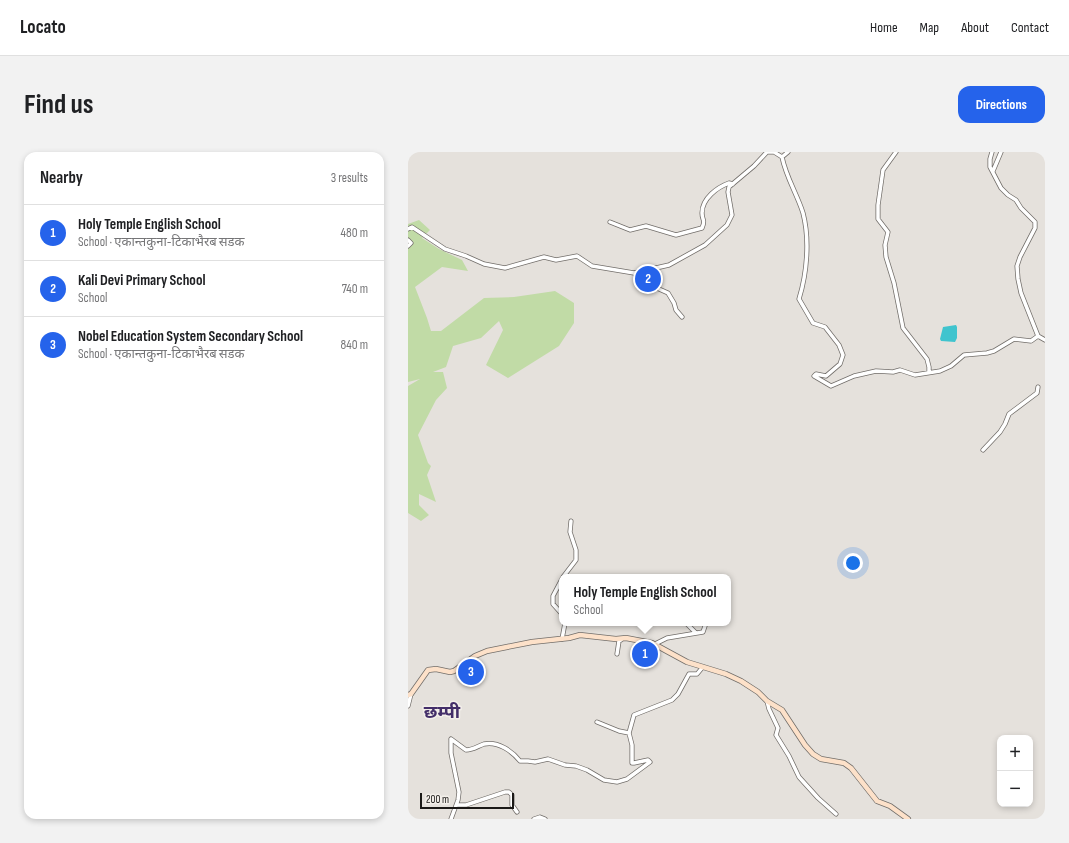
<!DOCTYPE html>
<html lang="en">
<head>
<meta charset="utf-8">
<style>
  :root { --surface:#fff; --page:#f2f2f2; --text:#202124; --muted:#757577; --line:#e0e0e0; --accent:#2563eb }
  body { margin:0; font-family:"Sofia Sans Condensed","Noto Sans Devanagari",sans-serif; background:var(--page); color:var(--text) }
  .controls { position:absolute; right:12px; bottom:12px; display:grid; overflow:hidden; border-radius:8px; box-shadow:0 2px 6px #0003 }
  .controls button { width:36px; height:36px; display:grid; place-items:center; padding:0; border:0; border-bottom:1px solid var(--line); background:var(--surface); color:var(--text); font:20px sans-serif }
  .scale { position:absolute; left:12px; bottom:10px; width:94px; box-sizing:border-box; padding-left:4px; border:2px solid #1b1917; border-top:0; font-size:11px; line-height:14px; white-space:nowrap; color:#1b1917; -webkit-text-stroke:3px #f3efea; paint-order:stroke }
  .you { position:absolute; left:445px; top:411px; width:14px; height:14px; margin:-10px; border:3px solid #fff; border-radius:50%; background:#1a73e8; box-shadow:0 0 0 6px #1a73e833 }
  .badge { display:grid; place-items:center; width:26px; height:26px; border-radius:50%; background:var(--accent); color:#fff; font-size:13px; font-weight:700 }
  .pin { position:absolute; translate:-50% -50%; border:2px solid #fff; box-shadow:0 1px 4px #0006 }
  .popup { position:absolute; left:151px; top:422px; width:172px; height:52px; box-sizing:border-box; display:grid; place-content:center; border-radius:8px; background:var(--surface); filter:drop-shadow(0 1px 3px #0005); font-size:13px; white-space:nowrap; color:var(--muted) }
  .popup b { font-size:15px; color:var(--text) }
  .popup::after { content:''; position:absolute; left:50%; top:100%; margin-left:-8px; border:8px solid transparent; border-top-color:var(--surface) }
  .list { margin:0; padding:0; list-style:none }
  h2 { display:flex; justify-content:space-between; align-items:center; height:52px; margin:0; padding:0 16px; font-size:17px }
  h2 small { font-size:13px; font-weight:400; color:var(--muted) }
  .list li { display:grid; grid-template-columns:26px 1fr auto; gap:12px; align-items:center; box-sizing:border-box; height:56px; padding:0 16px; border-top:1px solid var(--line) }
  .list b { display:block; font-size:15px; white-space:nowrap }
  .list p { margin:0; font-size:13px; white-space:nowrap; color:var(--muted) }
  .list em { font-size:13px; font-style:normal; color:var(--muted) }
  .map { position:relative; flex:none; width:637px; height:667px; overflow:hidden; border-radius:12px }
  header { display:flex; align-items:center; gap:24px; box-sizing:border-box; height:56px; padding:0 20px; background:var(--surface); border-bottom:1px solid var(--line) }
  header strong { font-size:19px }
  nav { display:flex; gap:22px; margin-inline-start:auto; font-size:14px }
  .intro { display:flex; align-items:center; justify-content:space-between; box-sizing:border-box; height:96px; padding:0 24px }
  h1 { margin:0; font-size:28px }
  .button { padding:10px 18px; border-radius:12px; background:var(--accent); color:#fff; font-size:14px; font-weight:700 }
  main { display:flex; gap:24px; padding:0 24px }
  aside { flex:1; background:var(--surface); border-radius:12px; box-shadow:0 2px 6px #0003 }
  .map>svg:first-child { display:block }
  .built { fill:#dfd6cb }
  .green { fill:#c1dba6 }
  .water { fill:#40c4ce }
  .lines { fill:none; stroke-linecap:round; stroke-linejoin:round }
  .street-casing { stroke:#726e6a; stroke-width:5 }
  .secondary-casing { stroke:#726e6a; stroke-width:6 }
  .street { stroke:#fff; stroke-width:3.5 }
  .secondary { stroke:#fde1c9; stroke-width:4.5 }
  .labels { text-anchor:middle; dominant-baseline:central; stroke-width:3; stroke-linejoin:round; paint-order:stroke }
  .district-label { font-size:18px; font-weight:bold; fill:#432e69; stroke:#f3efea }
</style>
</head>
<body>
<header>
<strong>Locato</strong>
<nav><a>Home</a><a>Map</a><a>About</a><a>Contact</a></nav>
</header>
<div class="intro"><h1>Find us</h1><a class="button">Directions</a></div>
<main>
<aside>
<h2>Nearby<small>3 results</small></h2>
<ul class="list">
<li><span class="badge">1</span><div><b>Holy Temple English School</b><p>School · एकान्तकुना-टिकाभैरब सडक</p></div><em>480 m</em></li>
<li><span class="badge">2</span><div><b>Kali Devi Primary School</b><p>School</p></div><em>740 m</em></li>
<li><span class="badge">3</span><div><b>Nobel Education System Secondary School</b><p>School · एकान्तकुना-टिकाभैरब सडक</p></div><em>840 m</em></li>
</ul>
</aside>
<div class="map">
<svg width="637" height="667" viewBox="0 0 637 667">
  <rect width="100%" height="100%" fill="#e5e1dc"/>
  <!-- built -->
  <path class="built" d="M74,509L77,516L67,524L56,529L53,520Z"/>
  <!-- green -->
  <path class="green" d="M11,68L22,78L14,86L31,97L54,108L60,119L34,115L7,135L19,166L23,179H33L76,146L106,145L147,139L166,151V171L151,194L100,226L78,213L95,178L91,169L73,186L45,194L38,215L25,220H35L39,236L28,248L10,283L20,311L23,314L19,323L28,350L11,342V353L21,363L13,369L0,361V234L12,227L0,230V72Z"/>
  <!-- water -->
  <path class="water" d="M548,173L549,175V186L547,190L533,189L532,187L535,175Z"/>
  <g class="lines">
    <defs>
      <path id="street" d="M360,0H366L374,5C378,25 389,42 395,61C402,88 399,121 391,147L405,171L417,175L431,193L435,203L432,212L418,224L408,222L406,224L423,234L446,224L468,219L485,220L492,218L507,223L532,219L543,214L556,203L579,201L586,199L606,187L623,189L630,184
        M488,0L475,18L470,53V67L480,80L477,93L478,105L486,131L495,176L519,207L521,215V220
        M584,0L582,7V15L593,36L600,43L608,48L613,56L627,70V76L612,105L609,114L610,127L613,141L630,184L637,188
        M374,5L380,0
        M585,19L593,0
        M202,70L222,78L238,74L268,83L294,76C298,67 294,69 294,61C294,46 310,35 321,31L325,32
        M0,77L4,75L37,97L58,104L76,112L97,116L136,105L148,108L169,104L184,114L226,121L261,113L297,93L319,73L324,63L320,40L321,35L346,14L359,0
        M0,88L3,91L0,94
        M226,121L233,129L260,141L266,151L268,158L274,165
        M575,298L592,280L597,272L601,262L629,241L630,235
        M155,425L168,408V398L162,380L163,369
        M154,427L145,444V452L154,462
        M278,471L288,481
        M154,487L157,471
        M247,492L259,486L295,480L298,471
        M209,502L211,489L213,488
        M359,549L361,557L370,576L368,583L381,604L391,625L410,646L428,662
        M0,554L3,542
        M189,570L211,579L221,581
        M43,587L58,598C65,598 70,594 76,592C90,589 104,599 112,609H120L127,610L140,607L157,613L168,614L179,618L196,628L209,630L219,627L242,610L240,608L226,611H224V593L221,581L226,563L264,548L270,542L281,522H289L294,516
        M49,653H58L97,640H101L104,643V653L109,660
        M43,667L50,648L51,640L43,601V587
        M126,667L132,665L137,667"/>
      <path id="secondary" d="M0,543L3,542L20,518L28,517L42,520L46,519L67,504L79,499L124,490L161,486L172,483L208,487L218,486L244,491L279,510L318,522L333,529L350,540L359,549L374,558L397,593L405,602L413,607L436,611L443,616L469,649L482,654L500,667"/>
    </defs>
    <!-- street casing -->
    <use href="#street" class="street-casing"/>
    <!-- secondary casing -->
    <use href="#secondary" class="secondary-casing"/>
    <!-- street -->
    <use href="#street" class="street"/>
    <!-- secondary -->
    <use href="#secondary" class="secondary"/>
  </g>
  <g class="labels">
    <!-- district labels -->
    <g class="district-label">
      <text x="34" y="560">छम्पी</text>
    </g>
  </g>
</svg>
<div class="controls">
<button>+</button>
<button>−</button>
</div>
<div class="scale">200 m</div>
<div class="you"></div>
<div class="pin badge" style="left:237px;top:502px">1</div>
<div class="popup"><b>Holy Temple English School</b>School</div>
<div class="pin badge" style="left:240px;top:127px">2</div>
<div class="pin badge" style="left:63px;top:520px">3</div>
</div>
</main>
</body>
</html>
